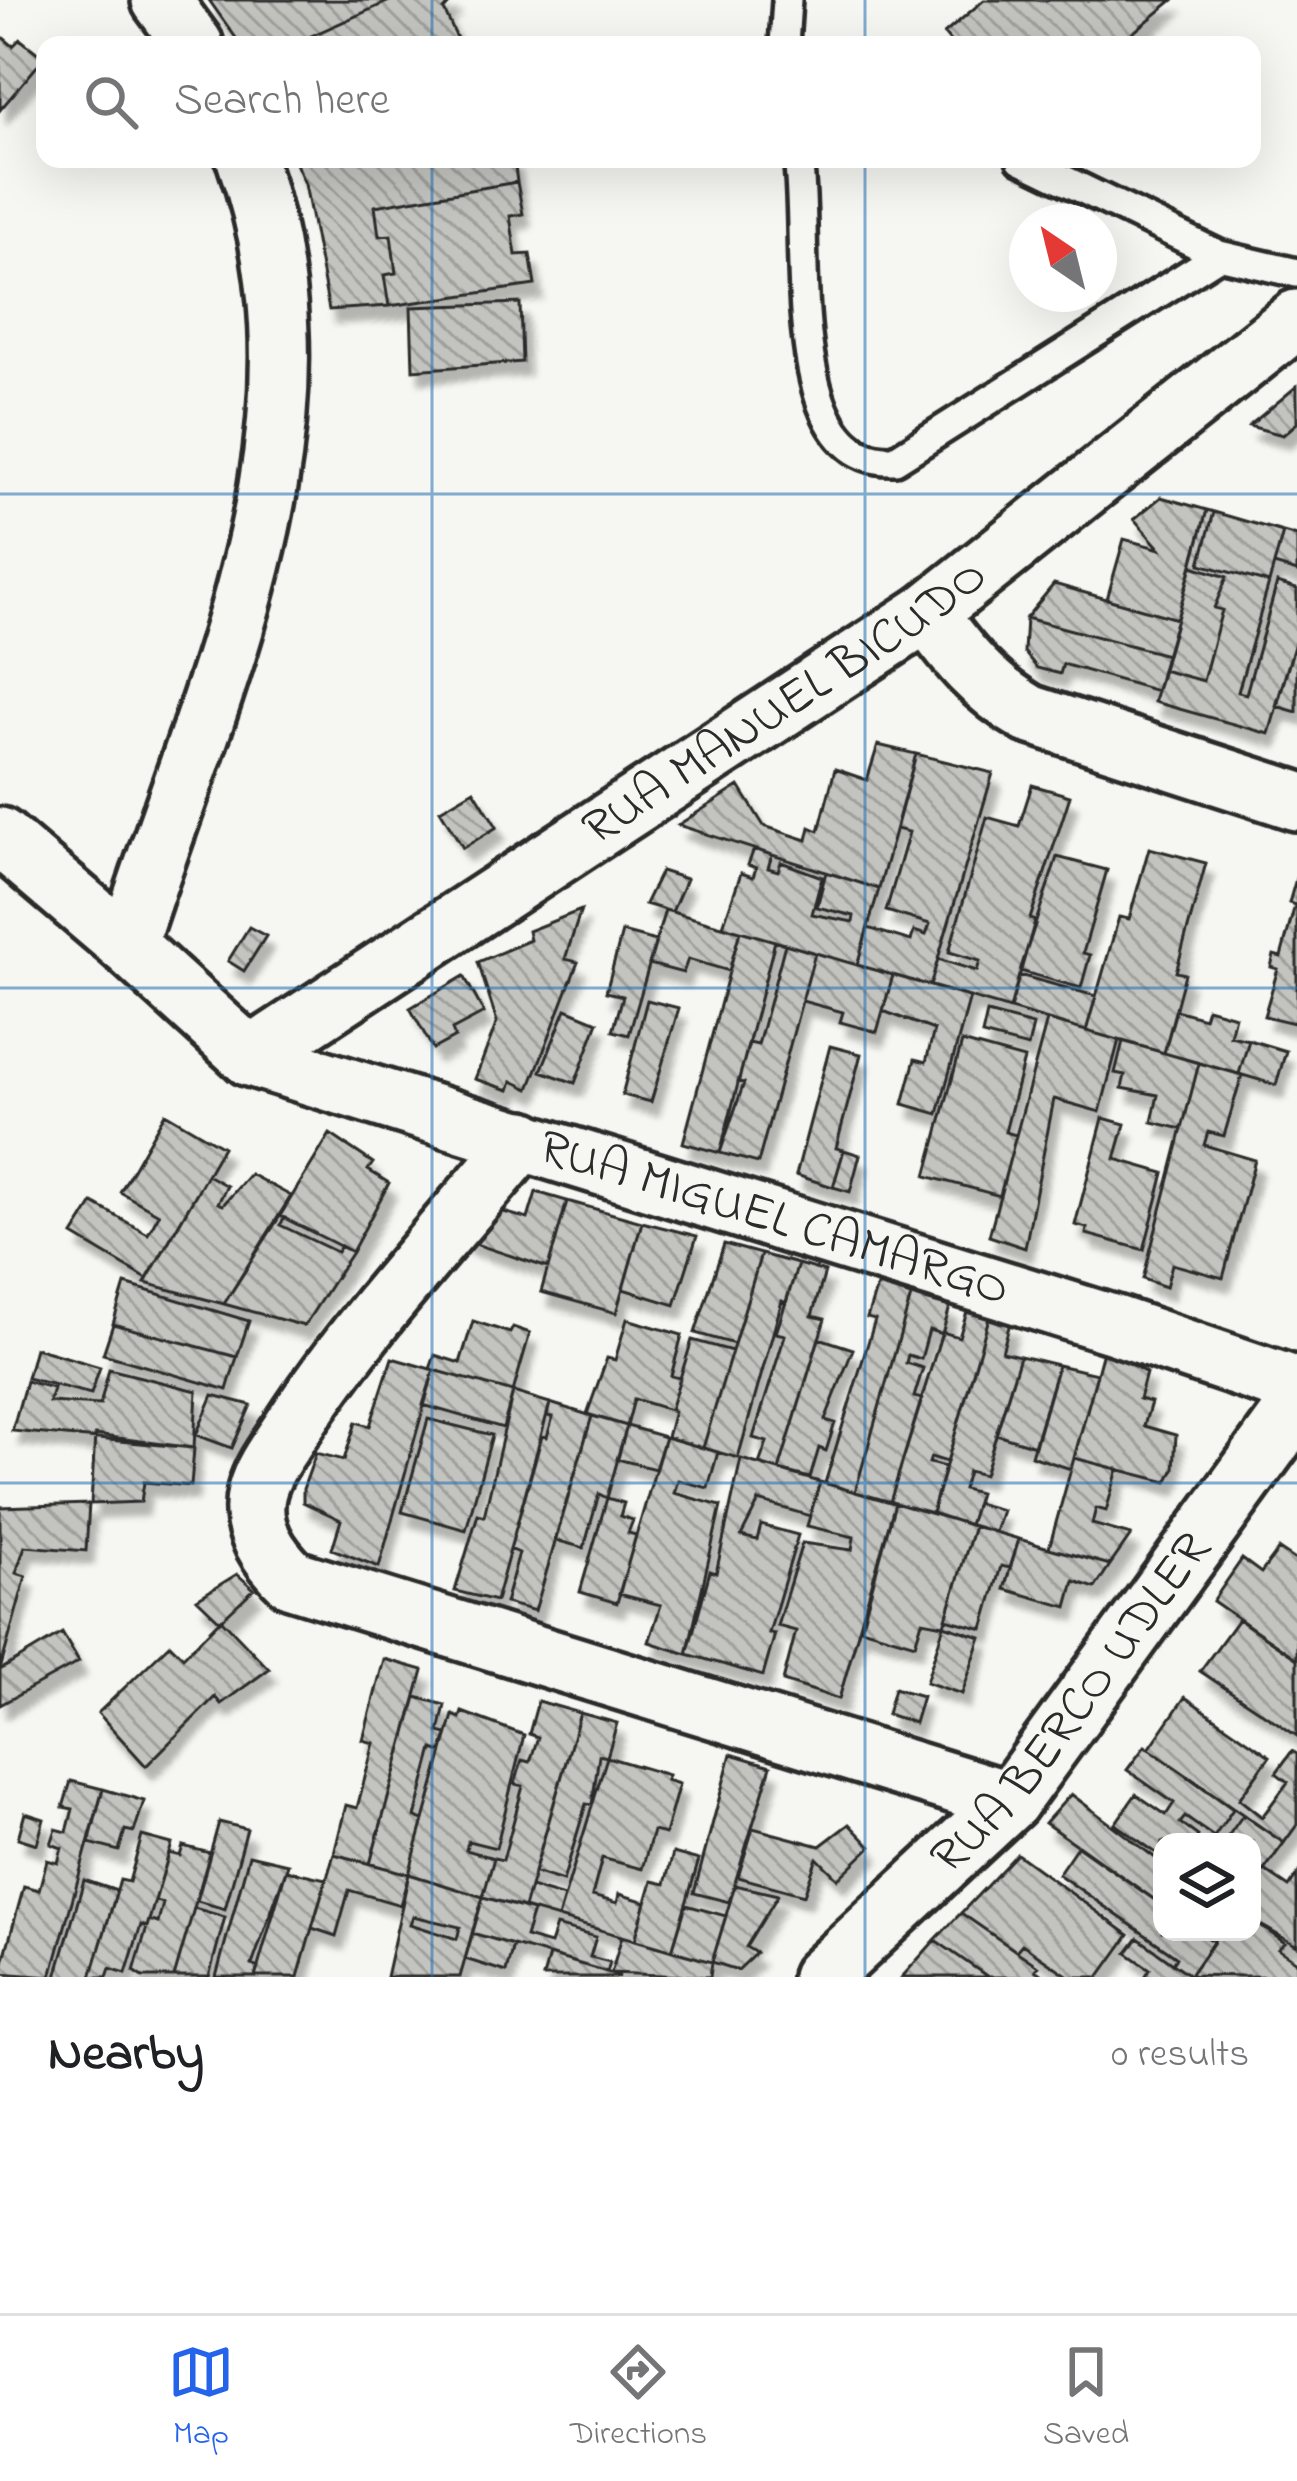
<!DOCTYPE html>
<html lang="en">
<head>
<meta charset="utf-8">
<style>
  :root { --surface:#fff; --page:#f2f2f2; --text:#202124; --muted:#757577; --line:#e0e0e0; --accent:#2563eb }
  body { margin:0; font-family:"Indie Flower",sans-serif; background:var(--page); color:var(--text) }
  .controls { position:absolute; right:36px; bottom:36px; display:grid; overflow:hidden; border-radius:24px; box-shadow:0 12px 48px #0002 }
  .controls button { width:108px; height:108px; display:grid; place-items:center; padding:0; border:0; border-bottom:3px solid var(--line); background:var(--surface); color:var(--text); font:60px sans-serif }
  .compass { position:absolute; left:1009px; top:204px; width:108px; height:108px; border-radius:50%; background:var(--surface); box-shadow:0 12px 48px #0002; rotate:325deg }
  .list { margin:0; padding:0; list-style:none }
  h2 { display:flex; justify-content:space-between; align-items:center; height:156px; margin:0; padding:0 48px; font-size:51px }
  h2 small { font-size:39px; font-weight:400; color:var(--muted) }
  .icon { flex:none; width:66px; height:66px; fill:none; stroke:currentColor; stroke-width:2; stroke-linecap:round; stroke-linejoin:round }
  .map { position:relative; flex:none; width:1297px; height:1977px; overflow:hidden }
  .search { position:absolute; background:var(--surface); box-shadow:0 12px 48px #0002; left:36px; right:36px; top:36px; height:132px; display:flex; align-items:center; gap:30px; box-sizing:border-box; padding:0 42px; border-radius:24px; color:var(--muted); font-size:45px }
  .sheet { height:336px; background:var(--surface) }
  nav { display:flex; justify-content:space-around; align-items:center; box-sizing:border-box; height:168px; border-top:3px solid var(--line); background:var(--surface); font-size:33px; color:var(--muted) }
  nav a { display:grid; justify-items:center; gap:6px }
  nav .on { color:var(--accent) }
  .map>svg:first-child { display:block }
  .building { fill:url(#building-back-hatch); stroke:#2b2b2b; stroke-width:3; fill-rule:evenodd; filter:url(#shadow) }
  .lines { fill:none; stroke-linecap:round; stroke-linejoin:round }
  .service-casing { stroke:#2b2b2b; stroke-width:36 }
  .minor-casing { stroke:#2b2b2b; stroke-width:66 }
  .service { stroke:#f6f6f2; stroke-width:27 }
  .minor { stroke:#f6f6f2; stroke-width:57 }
  .grid { fill:none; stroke:#1f6fb2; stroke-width:3; stroke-opacity:0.55 }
  .labels { text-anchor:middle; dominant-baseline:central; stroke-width:9; stroke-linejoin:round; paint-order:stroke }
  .street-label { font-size:51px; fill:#2b2b2b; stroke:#f6f6f2 }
</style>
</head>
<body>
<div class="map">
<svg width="1297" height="1977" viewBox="0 0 1297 1977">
  <defs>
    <pattern id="building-back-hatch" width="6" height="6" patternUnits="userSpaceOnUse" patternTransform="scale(3)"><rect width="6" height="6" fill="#c3c3c0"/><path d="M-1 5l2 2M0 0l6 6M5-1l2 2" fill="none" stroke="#9f9f9c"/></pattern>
    <filter id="shadow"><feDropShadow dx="7" dy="13" stdDeviation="3" flood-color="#0004"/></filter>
  </defs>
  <rect width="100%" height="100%" fill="#f6f6f2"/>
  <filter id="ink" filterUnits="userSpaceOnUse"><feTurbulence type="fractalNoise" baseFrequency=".00833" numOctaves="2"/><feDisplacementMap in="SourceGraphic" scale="24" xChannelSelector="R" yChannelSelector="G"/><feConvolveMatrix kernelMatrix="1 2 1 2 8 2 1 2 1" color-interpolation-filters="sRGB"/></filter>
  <g filter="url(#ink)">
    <!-- building -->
    <path class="building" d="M209,0H392L309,37L313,45H241Z
      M392,0H453L444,10L460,45H313L309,37Z
      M984,0H1173L1118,45H953L944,34Z
      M0,35L13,46L20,39L44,58L0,110Z
      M294,159H514L517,182L375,206L379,236L391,235L396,273L384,275L389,306L329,310L305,184Z
      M517,182L523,214L510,216L516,255L530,254L535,285L389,306L384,275L396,273L391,235L379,236L375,206Z
      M520,303L522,362L413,370L411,307Z
      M1297,386V423L1283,435L1249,426Z
      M1161,497L1207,510L1177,619L1107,599L1124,539L1160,549L1134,519Z
      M1207,510L1214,512L1200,564L1269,583L1238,692L1246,694L1277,583L1297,589V636L1269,734L1154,702L1162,670L1203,681L1222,610L1214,608L1227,577L1192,566Z
      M1214,512L1283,532L1269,583L1200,564Z
      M1283,532L1297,536V572L1274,565Z
      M1192,566L1227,577L1214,608L1222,610L1203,681L1162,670Z
      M1054,584L1177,619L1167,655L1026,618Z
      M1026,618L1167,655L1157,691L1063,664L1060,674L1037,668L1024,652Z
      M1297,636V712L1276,706Z
      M878,745L916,754L879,889L678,825L739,786L764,826L807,840L810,827L819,831L835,769L867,780Z
      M916,754L993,773L930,986L857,965L868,928L911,941L914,931L926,935L930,924L886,911L909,832L896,829Z
      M1032,785L1070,796L1030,919L1035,921L1010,1009L930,986L938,959L977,971L980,961L949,952L987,817L1019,826Z
      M474,790L497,827L463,848L440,810Z
      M1149,848L1206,863L1176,972L1185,974L1164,1053L1086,1031L1119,917L1129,919Z
      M754,849L772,855L768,868L778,871L781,862L822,877L812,914L853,922L854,916L817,907L826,872L879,889L857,965L723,926L741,873L753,877L756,868L748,865Z
      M1057,857L1107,870L1083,953L1090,955L1081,988L1020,971Z
      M661,871L686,879L672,912L645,904Z
      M1297,875V1012L1294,1023L1264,1016L1278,969L1271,967L1274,955L1281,957L1295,905L1289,903Z
      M581,910L565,959L578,962L529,1089L512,1081L509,1090L475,1079L497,1022L478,962L530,940L528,931Z
      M665,910L740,931L729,971L688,959L683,973L649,964Z
      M249,927L266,936L244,971L228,961Z
      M740,931L775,941L720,1153L683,1143Z
      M622,932L656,941L629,1035L613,1031L623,996L606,992Z
      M785,944L815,953L758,1163L720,1153L744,1083L738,1082L749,1043L758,1045Z
      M815,953L893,975L877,1032L840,1022L843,1012L802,1001Z
      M893,975L970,997L938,1114L903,1104L915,1059L926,1062L934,1030L883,1011Z
      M1019,975L1096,996L1086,1031L1010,1009Z
      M464,976L484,1013L452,1030L455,1037L433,1049L410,1008Z
      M647,1000L679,1008L651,1102L622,1095Z
      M1207,1008L1235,1016L1230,1036L1249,1040L1239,1074L1164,1053L1176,1010L1204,1018Z
      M566,1009L598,1022L575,1083L541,1071Z
      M987,1013L1033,1025L1028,1047L982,1035Z
      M1047,1020L1119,1040L1100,1112L1054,1099L1025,1248L989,1236Z
      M1249,1040L1286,1051L1276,1085L1239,1074Z
      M1123,1041L1199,1063L1182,1129L1152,1122L1158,1095L1122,1088L1125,1075L1115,1073Z
      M962,1042L1024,1059L1005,1132L1016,1135L1000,1196L926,1176Z
      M830,1046L861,1054L836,1148L844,1150L833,1187L796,1175Z
      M1199,1063L1242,1075L1224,1136L1208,1132L1204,1145L1255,1160L1223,1278L1172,1264L1166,1287L1143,1279Z
      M165,1113L223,1147L147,1279L73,1235L93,1203L148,1234L159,1214L120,1192Z
      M1103,1118L1125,1124L1115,1159L1164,1173L1144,1250L1086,1234L1087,1228L1075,1225Z
      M330,1134L373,1163L368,1170L389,1183L352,1252L280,1216Z
      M844,1150L860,1155L850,1192L833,1187Z
      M250,1174L291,1196L224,1304L145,1283L207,1175L227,1186L218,1203L223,1205Z
      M536,1192L567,1201L548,1268L463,1240L486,1207L528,1219Z
      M567,1201L642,1222L616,1313L541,1292Z
      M280,1216L285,1218L280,1225L337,1252L341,1246L352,1252L304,1326L224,1304Z
      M642,1222L697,1236L675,1305L623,1289Z
      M724,1244L761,1254L734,1344L695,1333Z
      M761,1254L798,1264L786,1303L782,1301L738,1458L703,1448Z
      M798,1264L825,1272L812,1316L825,1319L779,1470L759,1464L767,1442L753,1438L785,1335L776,1333Z
      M125,1284L249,1321L237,1357L113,1324Z
      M877,1286L911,1296L855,1492L825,1483L875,1320L867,1318Z
      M911,1296L950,1307L942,1334L929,1330L921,1359L908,1355L906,1363L923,1368L914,1397L922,1399L890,1502L855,1492Z
      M967,1312L989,1318L947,1462L931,1457L929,1463L945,1467L932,1513L890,1502L942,1332L959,1337Z
      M989,1318L1010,1323L1002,1352L1020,1356L984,1475L968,1471L963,1489L979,1493L969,1525L932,1513Z
      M627,1319L682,1335L671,1376L680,1378L670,1410L634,1399L627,1426L587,1414L607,1358L615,1360Z
      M473,1321L510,1333L513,1327L530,1333L513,1392L430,1369L435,1355L460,1363Z
      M113,1324L237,1357L227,1390L103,1354Z
      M819,1338L853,1349L825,1420L835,1423L826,1451L819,1448L810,1478L779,1470Z
      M692,1340L732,1351L703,1448L667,1437L674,1411L670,1410Z
      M35,1348L100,1367L91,1394L27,1378Z
      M1104,1348L1146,1373L1139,1399L1151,1402L1144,1426L1176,1435L1174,1469L1167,1482L1074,1458Z
      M1020,1356L1058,1365L1035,1446L996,1434Z
      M392,1358L434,1370L379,1567L332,1549L341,1520L303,1502V1489L316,1453L344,1460L356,1422L370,1426Z
      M1058,1365L1097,1374L1071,1469L1031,1456Z
      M109,1369L197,1391L194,1448L12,1431L26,1381L53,1388L49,1402L100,1405Z
      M434,1370L513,1392L503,1428L423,1405Z
      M513,1392L550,1403L496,1601L455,1591L478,1514L484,1516Z
      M213,1395L251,1405L232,1448L196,1435Z
      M550,1403L592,1416L535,1611L505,1603L519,1553L510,1549L542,1436L547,1437L553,1417L547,1416Z
      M592,1416L627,1426L607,1498L599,1494L584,1548L555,1540Z
      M428,1419L492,1435L466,1530L402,1512Z
      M627,1426L665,1437L655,1469L617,1459Z
      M95,1435L194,1448L191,1486L144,1482L141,1502L91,1504Z
      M665,1437L718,1452L708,1488L678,1480L674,1493L721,1506L687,1654L649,1642L661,1605L619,1594Z
      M1074,1458L1118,1469L1106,1511L1096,1508L1092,1524L1131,1535L1110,1565L1049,1548Z
      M741,1459L820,1482L810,1516L759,1501L741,1536L757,1540L761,1525L798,1535L769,1633L775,1634L763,1676L687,1654L710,1571L716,1573Z
      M820,1482L895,1503L839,1699L783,1681L796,1631L777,1626L802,1543L852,1550L854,1537L807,1526Z
      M607,1498L624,1503L620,1516L633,1520L628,1533L636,1535L617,1603L580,1592Z
      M895,1503L974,1526L944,1625L922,1621L915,1644L861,1628Z
      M976,1503L1002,1510L995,1532L969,1525Z
      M89,1504L86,1551L25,1546L16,1573L26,1576L0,1670V1507Z
      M974,1526L1019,1539L1010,1568L1001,1566L983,1629L946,1619Z
      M1019,1539L1049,1548L1110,1565L1095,1588L1074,1581L1067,1607L1004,1589Z
      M1279,1549L1297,1561V1659L1213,1601L1242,1559L1261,1573Z
      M237,1574L254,1589L220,1621L197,1599Z
      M221,1619L269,1669L221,1704L215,1697L146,1766L98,1713L170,1644L183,1657Z
      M1238,1619L1297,1659V1736L1200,1671Z
      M944,1625L981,1637L962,1694L926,1682Z
      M62,1633L79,1662L0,1705V1670Z
      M384,1659L423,1670L370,1864L334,1854L346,1805L357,1808L374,1743L363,1740Z
      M894,1688L922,1696L914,1723L887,1714Z
      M416,1697L445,1705L439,1732L447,1734L442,1752L433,1749L415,1817L424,1820L409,1874L370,1864Z
      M1185,1697L1270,1756L1239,1799L1262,1817L1288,1782L1276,1773L1292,1751L1297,1754V1825L1284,1843L1149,1749Z
      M538,1701L580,1713L524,1908L483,1897L494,1858L503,1860L523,1786L515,1784L522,1760L530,1762L538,1737L529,1734Z
      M462,1712L524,1735L496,1848L468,1841L466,1850L494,1858L483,1897L409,1874L453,1715L460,1718Z
      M580,1713L617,1723L607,1757L599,1755L592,1805L586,1804L563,1881L534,1872Z
      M1145,1746L1233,1809L1214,1837L1185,1817L1180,1823L1198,1836L1195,1842H1162V1857L1115,1824L1136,1794L1166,1815L1174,1803L1127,1770Z
      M731,1754L771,1766L729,1902L694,1893Z
      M607,1757L668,1775L666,1780L679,1784L665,1834L653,1831L642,1869L602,1858L592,1896L617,1903L619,1894L646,1902L635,1940L558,1918Z
      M71,1781L103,1789L51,1977L0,1973L24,1886L39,1890L47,1860L58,1863L62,1848L51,1844L56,1829L67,1832L73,1809L63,1807Z
      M103,1789L144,1801L134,1832L125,1830L119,1851L89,1843Z
      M1071,1794L1162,1863V1905L1045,1823Z
      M25,1813L44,1819L37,1844L18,1838Z
      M1243,1815L1284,1843L1252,1887V1842H1224Z
      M219,1822L247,1829L225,1909L197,1901Z
      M849,1824L871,1847L838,1879L817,1858L804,1895L738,1877L753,1828L820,1846Z
      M142,1836L172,1844L147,1927L141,1925L126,1973L110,1968L107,1977H91L120,1880L129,1882Z
      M1078,1845L1162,1905V1932H1200L1214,1942L1190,1975L1173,1963L1177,1957L1058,1874Z
      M183,1846L210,1853L174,1977H143L134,1971L149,1920L158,1923L163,1903L155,1901L169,1853L180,1856Z
      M673,1853L699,1860L672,1951L635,1940L652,1881L665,1884Z
      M334,1854L409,1874L400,1905L349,1890L336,1936L312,1928Z
      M1017,1854L1129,1935L1099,1977H1070L1022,1944L1016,1951L961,1913Z
      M249,1855L288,1864L286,1870L252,1965L258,1968L255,1977H216Z
      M286,1870L326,1879L298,1977H255Z
      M1264,1870L1289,1887L1297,1875V1946L1252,1920V1887Z
      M409,1874L483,1897L460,1977H386ZM413,1916L460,1927L457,1939L410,1924Z
      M84,1880L117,1891L91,1977H56Z
      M735,1885L778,1895L746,1947L756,1953L738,1970L712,1962Z
      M530,1887L564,1897L558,1918L524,1908Z
      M483,1897L533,1911L525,1937L550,1944L556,1926L596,1937L590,1957L610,1962L607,1972L472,1933Z
      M686,1905L726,1916L712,1962L672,1951Z
      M194,1908L225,1917L209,1977H174Z
      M961,1913L1038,1966L1035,1970L1045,1977H988L935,1940Z
      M1252,1920L1285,1943L1278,1949L1297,1962V1977L1190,1975L1220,1932H1252Z
      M472,1933L513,1945L506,1972L465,1959Z
      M622,1936L712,1962L710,1977L611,1973Z
      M1138,1938L1190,1975L1188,1977H1145L1150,1969L1127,1953Z
      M935,1940L988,1977H902Z
      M549,1955L607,1972L620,1977H543Z"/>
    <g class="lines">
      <defs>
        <path id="service" d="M784,45L787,0
          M798,159C811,240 779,466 895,460L1219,255L1297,273
          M1021,159L1219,255"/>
        <g id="minor">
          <path d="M161,0L194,45"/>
          <path id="s1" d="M246,159C342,430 209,689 127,945L250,1057L1115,1325L1297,1387"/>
          <path d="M927,613C958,656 983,687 1029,714L1297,801"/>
          <path d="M0,837L127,945"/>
          <path id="s2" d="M250,1057L927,613L1297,319"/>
          <path d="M523,1140C445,1234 360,1324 293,1427C280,1447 263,1468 257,1491C248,1527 268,1556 292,1579L1010,1801"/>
          <path id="s3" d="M821,1977L1010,1801L1297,1406"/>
        </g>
      </defs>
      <!-- service casing -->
      <use href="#service" class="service-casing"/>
      <!-- minor casing -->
      <use href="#minor" class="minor-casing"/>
      <!-- service -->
      <use href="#service" class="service"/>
      <!-- minor -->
      <use href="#minor" class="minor"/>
    </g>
  </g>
  <!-- grid -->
  <path class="grid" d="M432,0V45M865,0V45M432,159V1977M865,159V1977M0,494H1297M0,988H1297M0,1483H1297"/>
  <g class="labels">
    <!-- street labels -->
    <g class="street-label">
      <text stroke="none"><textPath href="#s2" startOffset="642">RUA MANUEL BICUDO</textPath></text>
      <text stroke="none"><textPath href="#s1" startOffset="1527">RUA MIGUEL CAMARGO</textPath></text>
      <text stroke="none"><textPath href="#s3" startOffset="372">RUA BERCO UDLER</textPath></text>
    </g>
  </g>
</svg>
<div class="controls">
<button><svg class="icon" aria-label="layers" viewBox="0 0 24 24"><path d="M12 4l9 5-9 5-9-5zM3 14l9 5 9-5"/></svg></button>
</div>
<svg class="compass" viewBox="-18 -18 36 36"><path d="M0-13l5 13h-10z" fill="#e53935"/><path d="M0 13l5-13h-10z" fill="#757577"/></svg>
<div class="search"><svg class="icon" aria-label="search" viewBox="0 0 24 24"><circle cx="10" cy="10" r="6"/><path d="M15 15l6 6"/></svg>Search here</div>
</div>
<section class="sheet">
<h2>Nearby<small>0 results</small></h2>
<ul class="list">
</ul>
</section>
<nav>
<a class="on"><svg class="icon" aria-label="map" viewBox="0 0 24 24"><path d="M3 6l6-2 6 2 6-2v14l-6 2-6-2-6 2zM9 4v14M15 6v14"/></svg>Map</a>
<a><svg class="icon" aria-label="directions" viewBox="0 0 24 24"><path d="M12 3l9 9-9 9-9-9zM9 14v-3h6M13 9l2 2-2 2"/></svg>Directions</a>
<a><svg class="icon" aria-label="saved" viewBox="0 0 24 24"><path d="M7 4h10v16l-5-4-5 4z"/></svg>Saved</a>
</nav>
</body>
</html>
